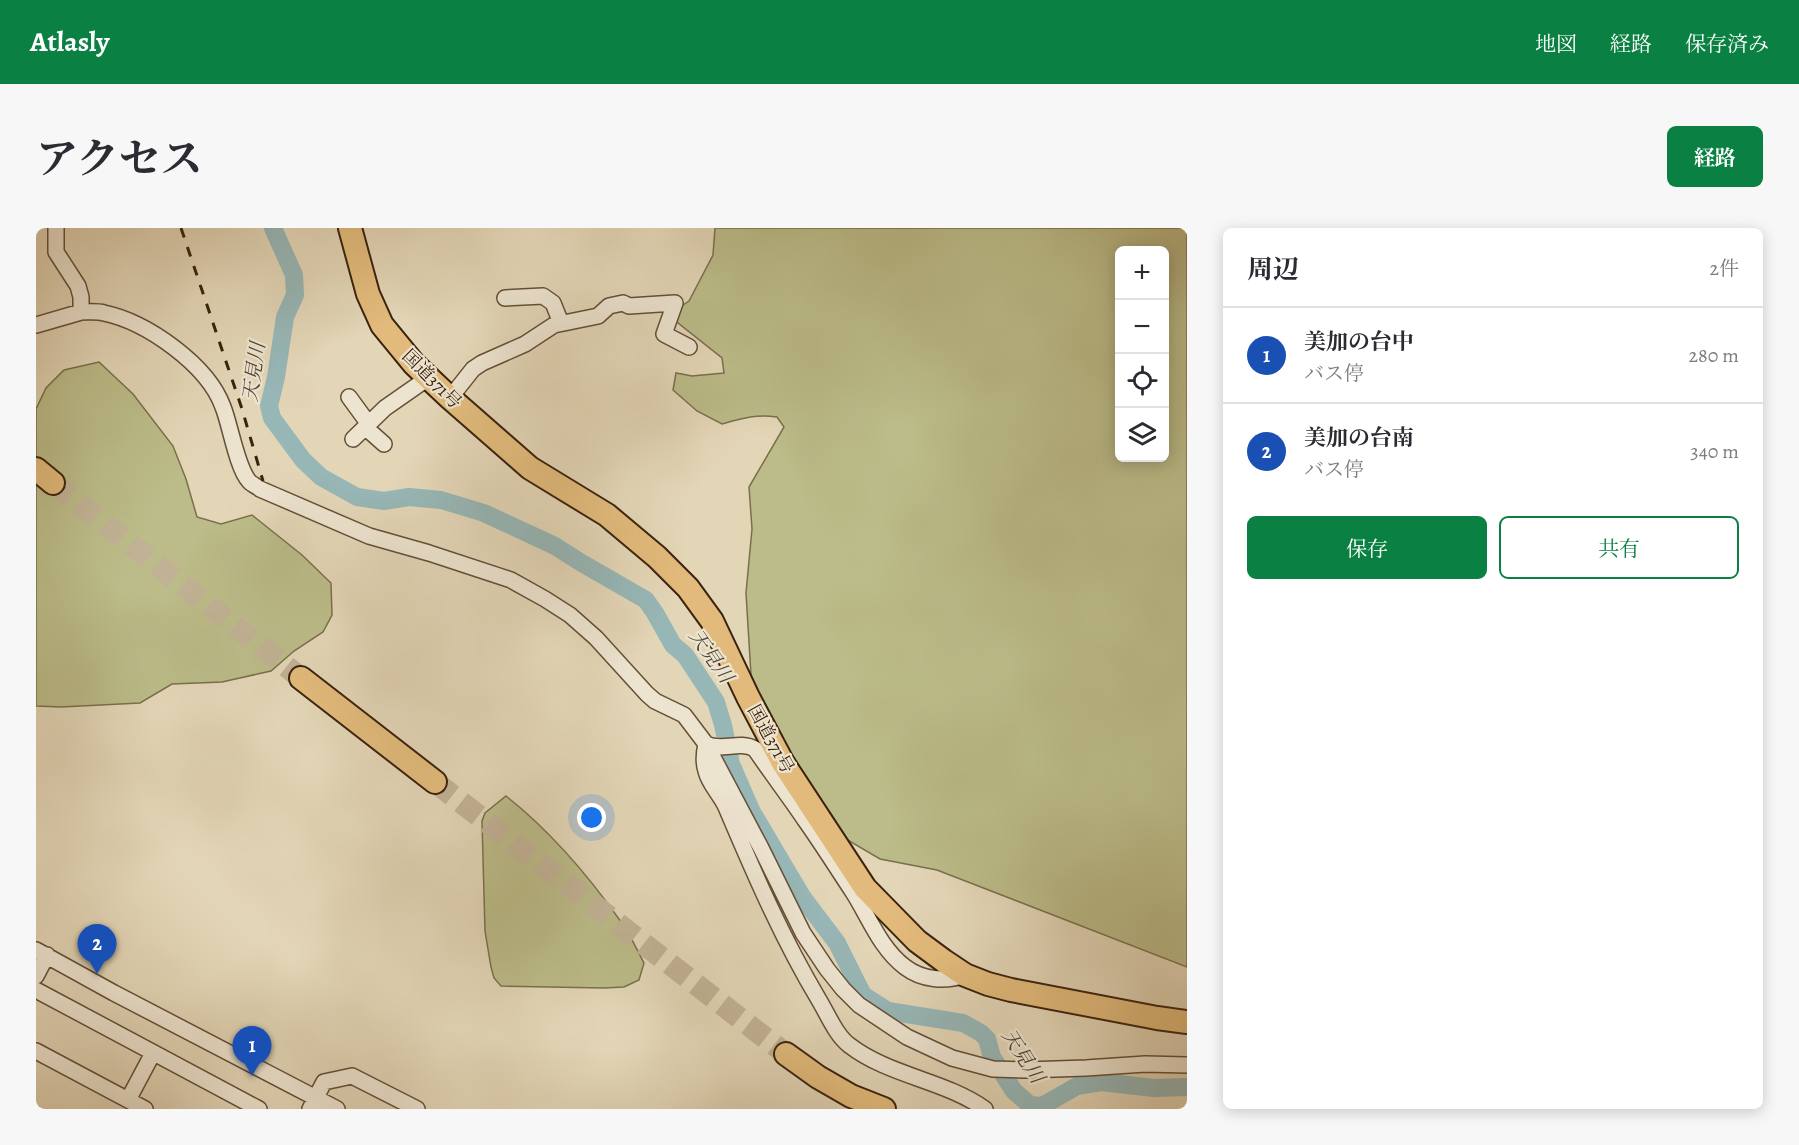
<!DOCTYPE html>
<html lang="ja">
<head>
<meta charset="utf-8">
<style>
  :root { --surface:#fff; --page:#f7f7f7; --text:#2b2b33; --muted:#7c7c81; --line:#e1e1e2; --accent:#0b8043 }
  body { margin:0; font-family:Alegreya,"Noto Serif JP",serif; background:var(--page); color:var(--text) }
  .controls { position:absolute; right:18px; top:18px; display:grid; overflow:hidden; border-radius:9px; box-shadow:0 3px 15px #0003 }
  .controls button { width:54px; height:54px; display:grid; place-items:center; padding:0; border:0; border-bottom:2px solid var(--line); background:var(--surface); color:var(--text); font:30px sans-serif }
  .you { position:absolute; left:556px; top:590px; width:21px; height:21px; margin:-15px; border:4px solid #fff; border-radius:50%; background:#1a73e8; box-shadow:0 0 0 9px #1a73e833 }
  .badge { display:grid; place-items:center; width:39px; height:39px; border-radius:50%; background:var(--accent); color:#fff; font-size:20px; font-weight:700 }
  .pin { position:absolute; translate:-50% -50px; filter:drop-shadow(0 2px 3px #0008) }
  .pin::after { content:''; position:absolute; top:32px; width:21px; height:18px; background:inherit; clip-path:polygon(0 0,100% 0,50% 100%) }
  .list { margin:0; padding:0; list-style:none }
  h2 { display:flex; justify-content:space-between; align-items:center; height:78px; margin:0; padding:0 24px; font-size:26px }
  h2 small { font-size:20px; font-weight:400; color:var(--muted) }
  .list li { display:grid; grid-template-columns:39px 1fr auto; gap:18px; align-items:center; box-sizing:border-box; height:96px; padding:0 24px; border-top:2px solid var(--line) }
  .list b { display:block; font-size:22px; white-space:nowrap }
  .list p { margin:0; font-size:20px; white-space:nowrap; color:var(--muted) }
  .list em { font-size:20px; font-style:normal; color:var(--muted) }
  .actions { display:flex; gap:12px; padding:18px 24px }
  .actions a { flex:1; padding:14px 0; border:2px solid var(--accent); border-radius:9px; text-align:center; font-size:21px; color:var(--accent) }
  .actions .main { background:var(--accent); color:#fff }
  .icon { flex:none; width:33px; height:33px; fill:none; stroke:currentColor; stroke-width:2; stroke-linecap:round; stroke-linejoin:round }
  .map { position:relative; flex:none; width:1151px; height:881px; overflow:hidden; border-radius:9px }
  header { display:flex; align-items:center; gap:36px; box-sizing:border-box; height:84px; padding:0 30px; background:var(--accent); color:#fff }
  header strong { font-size:28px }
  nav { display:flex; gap:33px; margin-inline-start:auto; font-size:21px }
  .intro { display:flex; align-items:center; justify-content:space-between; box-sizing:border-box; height:144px; padding:0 36px }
  h1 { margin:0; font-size:42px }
  .button { padding:15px 27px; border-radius:9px; background:var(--accent); color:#fff; font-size:21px; font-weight:700 }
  main { display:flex; gap:36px; padding:0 36px }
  aside { flex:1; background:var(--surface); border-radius:9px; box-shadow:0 3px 15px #0003 }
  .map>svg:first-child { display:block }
  .green { fill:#bbbc89; stroke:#7a6f4c; stroke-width:1.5; fill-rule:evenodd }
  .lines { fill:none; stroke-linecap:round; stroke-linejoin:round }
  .river { stroke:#97b7b7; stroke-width:18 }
  .highway-tunnel { stroke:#c1b295; stroke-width:22; stroke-dasharray:22 11; stroke-linecap:butt }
  .minor-casing { stroke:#644f38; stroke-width:18 }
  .highway-casing { stroke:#3a220e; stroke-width:26 }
  .minor { stroke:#ede4d0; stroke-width:15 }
  .highway { stroke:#e2bb7c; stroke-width:22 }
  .rail { stroke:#3a220e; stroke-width:3; stroke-dasharray:10 10; stroke-linecap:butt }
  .labels { text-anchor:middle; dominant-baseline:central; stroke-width:4.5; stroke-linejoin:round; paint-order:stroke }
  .street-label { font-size:18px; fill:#3a220e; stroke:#ede4d0 }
  .water-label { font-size:20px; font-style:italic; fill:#514738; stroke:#ede4d0 }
</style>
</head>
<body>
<header>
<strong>Atlasly</strong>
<nav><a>地図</a><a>経路</a><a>保存済み</a></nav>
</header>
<div class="intro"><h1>アクセス</h1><a class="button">経路</a></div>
<main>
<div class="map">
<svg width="1151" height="881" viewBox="0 0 1151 881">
  <rect width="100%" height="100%" fill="#e3d6b7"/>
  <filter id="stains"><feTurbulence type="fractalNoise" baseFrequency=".00333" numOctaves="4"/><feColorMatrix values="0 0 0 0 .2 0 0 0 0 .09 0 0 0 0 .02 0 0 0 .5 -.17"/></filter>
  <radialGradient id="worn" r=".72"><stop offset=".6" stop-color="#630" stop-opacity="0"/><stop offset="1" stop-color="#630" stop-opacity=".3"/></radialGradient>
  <!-- green -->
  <path class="green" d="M679,0H1151V739L901,642L844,631L803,607L739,504L715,447L710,365L716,301L713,259L748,199L741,189C720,186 707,190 686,196L661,183L637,162L640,145L656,148L688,145L686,130L632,87L653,73L677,27ZM1084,22H1128V230H1084Z
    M63,134L97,166L137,218L150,251L161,289L185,296L216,287L266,327L295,355L296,387L287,404L258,423L235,443L186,454L136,456L104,475L25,479L0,478V181L10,160L28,142Z
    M470,568C513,602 551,646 583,691C593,704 600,720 608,735L603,752L588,759L568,760L465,758L458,750L455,739L449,703L446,593L449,585Z"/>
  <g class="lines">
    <!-- river -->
    <path class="river" d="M237,0L258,47L259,67L249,89L240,149L233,178L236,190L267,232L285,249L321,269L348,273L373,269L405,272L448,285L519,318L544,334L610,372L619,385L637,417L649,427L680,474L687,497L695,536L716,584L767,670L801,715L827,767L852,783L927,795L945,805L951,811L956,829L978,863L994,877L1006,878L1041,858L1065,854L1118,860L1151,859"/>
    <!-- highway-tunnel -->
    <path class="highway-tunnel" d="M17,255L265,450
      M399,554L750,826"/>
    <defs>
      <path id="minor" d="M20,0V24L42,58L45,69V84C53,84 61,83 68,85C111,94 172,137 187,179C194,196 201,240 213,253C215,256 221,258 224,261L333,308L393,325L475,352L509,371L534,387L560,410L611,466L619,473L648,487L670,516L725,620L767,705L791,741L807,761L823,777L871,809L916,830L957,841L990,842L1050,840L1109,836L1151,837
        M469,70L507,68L517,75L525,95
        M0,97L45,84
        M313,169L332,195
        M414,170L437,141L446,135L489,116L518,97L562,88L573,78L587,75L593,78L639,75L628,106L653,119
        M330,200L348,216
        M317,211L349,180L392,150
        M670,516C668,525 667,534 670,543C673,556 684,566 690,579C718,645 746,710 783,772C792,787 800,807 813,817C853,848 908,852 949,881
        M670,516C686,524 703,512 719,521C735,545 753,568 769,592C786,616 801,640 817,664C833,689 844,720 869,739C886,752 909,754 929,747
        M0,722L78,765L301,881
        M0,748L11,727
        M0,762L223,881
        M0,823L109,881
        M92,872L117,825
        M274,881L288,854L316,848L381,881"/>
      <path id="highway" d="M314,0L332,66L346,97L378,136L414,170L494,240L571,287L621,329L652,360L676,393L712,469L747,535L829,660L881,713L908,733L929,747L952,756L975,762L1121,790L1151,794
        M0,241L17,255
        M265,450L399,554
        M750,826L782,849L815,868L848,881"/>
    </defs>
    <!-- minor casing -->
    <use href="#minor" class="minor-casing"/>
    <!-- highway casing -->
    <use href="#highway" class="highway-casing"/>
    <!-- minor -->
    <use href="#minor" class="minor"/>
    <!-- highway -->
    <use href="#highway" class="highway"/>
    <!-- rail -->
    <path class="rail" d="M145,0L206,181L227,253"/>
  </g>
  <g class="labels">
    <!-- street labels -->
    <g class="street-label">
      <text transform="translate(396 151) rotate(45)">国道371号</text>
      <text transform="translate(735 511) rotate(61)">国道371号</text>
    </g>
    <!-- water labels -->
    <g class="water-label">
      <text transform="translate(218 144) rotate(-82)">天見川</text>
      <text transform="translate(675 428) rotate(55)">天見川</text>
      <text transform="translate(987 828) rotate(57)">天見川</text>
    </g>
  </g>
  <rect width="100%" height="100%" filter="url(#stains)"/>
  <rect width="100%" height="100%" fill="url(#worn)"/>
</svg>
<div class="controls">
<button>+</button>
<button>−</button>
<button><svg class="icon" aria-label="locate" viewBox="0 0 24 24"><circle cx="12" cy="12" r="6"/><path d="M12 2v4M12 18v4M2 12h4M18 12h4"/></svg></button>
<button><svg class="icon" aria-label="layers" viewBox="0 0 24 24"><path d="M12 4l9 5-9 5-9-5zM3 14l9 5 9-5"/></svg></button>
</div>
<div class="you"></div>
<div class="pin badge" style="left:216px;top:848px;background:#1a4fb4">1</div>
<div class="pin badge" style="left:61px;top:746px;background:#1a4fb4">2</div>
</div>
<aside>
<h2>周辺<small>2件</small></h2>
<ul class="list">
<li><span class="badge" style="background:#1a4fb4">1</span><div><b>美加の台中</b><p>バス停</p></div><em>280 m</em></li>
<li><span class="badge" style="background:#1a4fb4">2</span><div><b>美加の台南</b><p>バス停</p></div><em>340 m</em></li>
</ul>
<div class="actions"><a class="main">保存</a><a>共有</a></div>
</aside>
</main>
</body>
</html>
